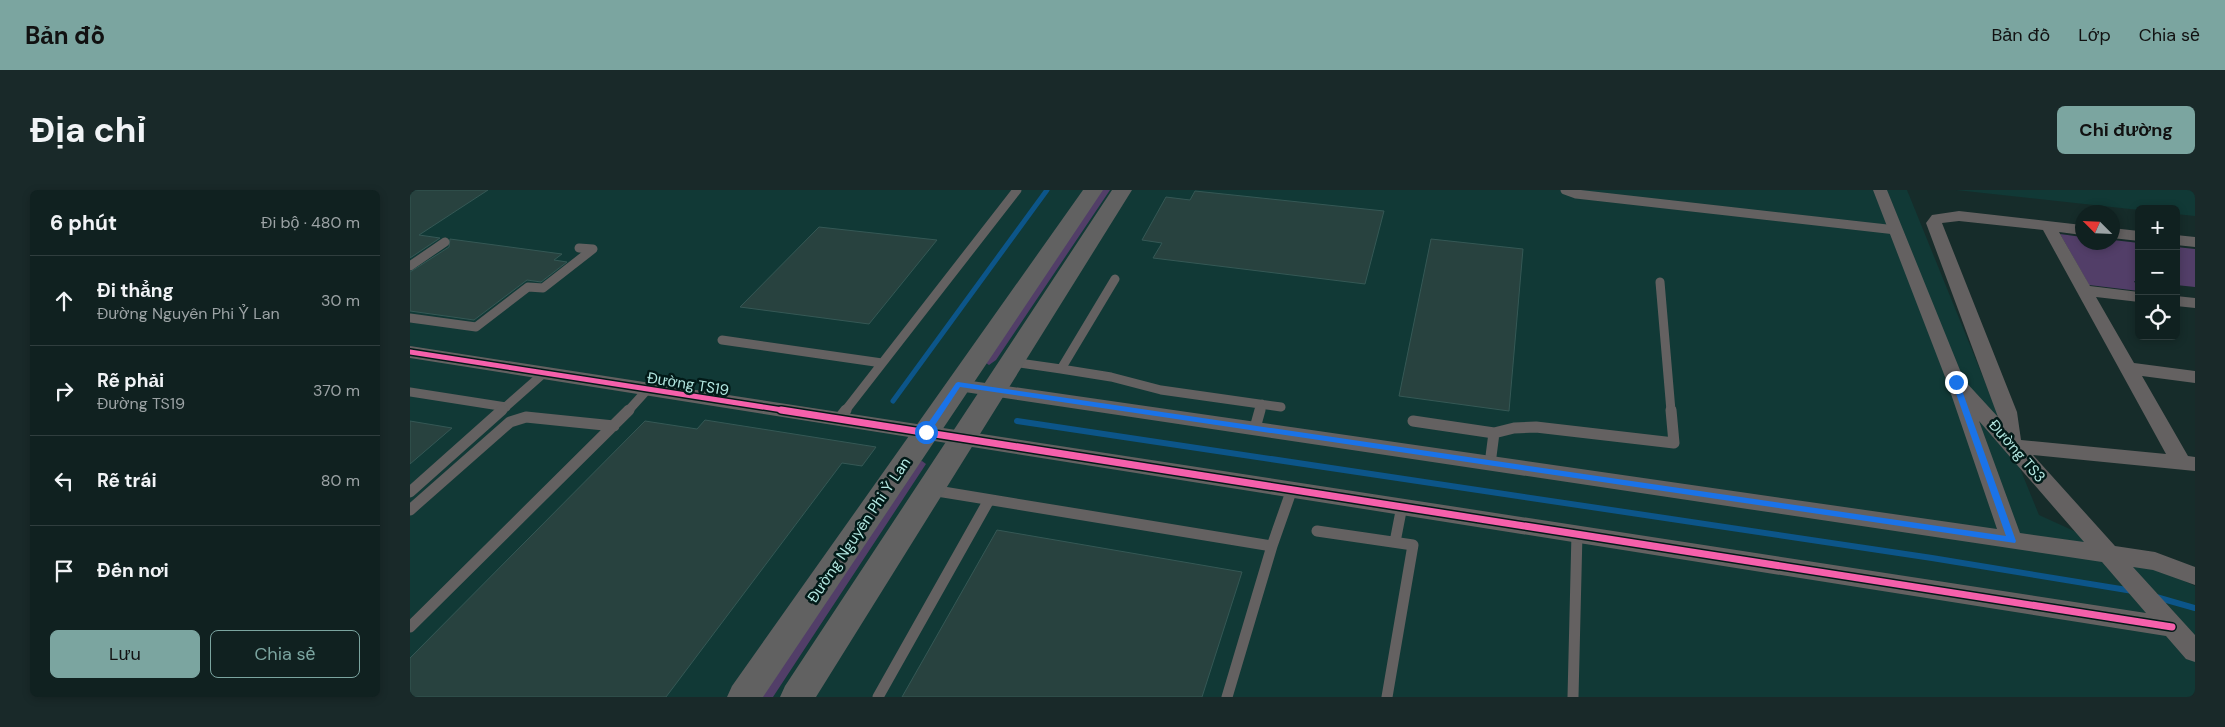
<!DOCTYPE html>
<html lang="vi">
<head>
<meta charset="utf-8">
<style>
  :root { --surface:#102120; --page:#192929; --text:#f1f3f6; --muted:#9ca3a5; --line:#303e3e; --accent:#7ba5a0 }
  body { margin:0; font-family:"DM Sans",sans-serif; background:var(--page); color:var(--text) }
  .controls { position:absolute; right:15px; top:15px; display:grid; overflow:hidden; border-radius:8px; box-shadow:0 2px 8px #0003 }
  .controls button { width:45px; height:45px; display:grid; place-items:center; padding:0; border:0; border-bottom:1px solid var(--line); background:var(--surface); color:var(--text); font:25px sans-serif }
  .compass { position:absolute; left:1665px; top:15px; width:45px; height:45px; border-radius:50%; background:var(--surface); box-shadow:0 2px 8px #0003; rotate:294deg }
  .stop { position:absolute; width:15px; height:15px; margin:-11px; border:4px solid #1a73e8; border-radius:50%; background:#fff }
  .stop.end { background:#1a73e8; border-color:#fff; box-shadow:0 1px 5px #0008 }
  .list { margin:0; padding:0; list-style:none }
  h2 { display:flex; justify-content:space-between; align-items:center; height:65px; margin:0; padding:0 20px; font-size:21px }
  h2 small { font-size:16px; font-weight:400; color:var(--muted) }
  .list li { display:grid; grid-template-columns:32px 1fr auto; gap:15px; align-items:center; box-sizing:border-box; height:90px; padding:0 20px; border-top:1px solid var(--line) }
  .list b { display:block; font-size:19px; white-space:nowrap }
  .list p { margin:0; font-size:16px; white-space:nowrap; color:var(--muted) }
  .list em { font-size:16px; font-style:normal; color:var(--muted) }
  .actions { display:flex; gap:10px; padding:15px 20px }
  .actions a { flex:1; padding:11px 0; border:1px solid var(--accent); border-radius:8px; text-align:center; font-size:18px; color:var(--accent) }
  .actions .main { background:var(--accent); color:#111 }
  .icon { flex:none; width:28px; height:28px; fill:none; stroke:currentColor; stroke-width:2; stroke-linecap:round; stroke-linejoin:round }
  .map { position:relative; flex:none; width:1785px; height:507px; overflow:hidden; border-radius:8px }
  header { display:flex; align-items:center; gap:30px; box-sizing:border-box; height:70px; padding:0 25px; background:var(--accent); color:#111 }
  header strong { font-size:24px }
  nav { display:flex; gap:28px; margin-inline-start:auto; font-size:18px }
  .intro { display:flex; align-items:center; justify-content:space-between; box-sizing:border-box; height:120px; padding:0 30px }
  h1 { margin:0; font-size:35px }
  .button { padding:12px 22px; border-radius:8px; background:var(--accent); color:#111; font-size:18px; font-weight:700 }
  main { display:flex; gap:30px; padding:0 30px }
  aside { flex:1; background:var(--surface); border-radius:8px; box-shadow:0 2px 8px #0003 }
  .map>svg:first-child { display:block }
  .built { fill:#113936 }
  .green { fill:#523e68 }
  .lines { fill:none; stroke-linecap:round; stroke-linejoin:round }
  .stream-far1 { stroke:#0c5589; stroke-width:5 }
  .stream { stroke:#0c5589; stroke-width:6 }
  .building { fill:#28423f; stroke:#355855 }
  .lane-far1 { stroke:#646161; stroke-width:9 }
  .lane { stroke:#646161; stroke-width:11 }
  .street { fill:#646161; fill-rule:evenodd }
  .primary { fill:#616161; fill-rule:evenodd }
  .cycleway-far1-casing { stroke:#021a18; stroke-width:8 }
  .cycleway-casing { stroke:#021a18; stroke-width:10 }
  .cycleway-far1 { stroke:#f560ab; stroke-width:5 }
  .cycleway { stroke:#f560ab; stroke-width:7 }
  .route { fill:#1a73e8 }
  .labels { text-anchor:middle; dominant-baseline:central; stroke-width:5; stroke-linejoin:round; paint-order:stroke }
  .street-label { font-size:15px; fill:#b2e6e0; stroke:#021a18 }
</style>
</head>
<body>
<header>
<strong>Bản đồ</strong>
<nav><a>Bản đồ</a><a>Lớp</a><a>Chia sẻ</a></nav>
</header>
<div class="intro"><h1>Địa chỉ</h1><a class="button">Chỉ đường</a></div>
<main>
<aside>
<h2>6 phút<small>Đi bộ · 480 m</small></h2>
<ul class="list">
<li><svg class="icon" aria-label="ahead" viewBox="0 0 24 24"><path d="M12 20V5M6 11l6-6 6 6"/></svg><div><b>Đi thẳng</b><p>Đường Nguyên Phi Ỷ Lan</p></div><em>30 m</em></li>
<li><svg class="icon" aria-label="right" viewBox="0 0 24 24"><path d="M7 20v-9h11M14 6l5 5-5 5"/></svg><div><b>Rẽ phải</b><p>Đường TS19</p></div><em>370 m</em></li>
<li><svg class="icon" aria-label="left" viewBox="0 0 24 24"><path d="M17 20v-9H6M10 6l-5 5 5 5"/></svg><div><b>Rẽ trái</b></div><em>80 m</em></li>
<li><svg class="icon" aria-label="arrive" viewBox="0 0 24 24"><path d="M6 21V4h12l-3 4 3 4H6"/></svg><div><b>Đến nơi</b></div></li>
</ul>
<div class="actions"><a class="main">Lưu</a><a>Chia sẻ</a></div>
</aside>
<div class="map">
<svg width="1785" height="507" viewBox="0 0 1785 507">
  <rect width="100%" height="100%" fill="#162c2a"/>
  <!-- built -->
  <path class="built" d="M0,0H1497L1629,325L1785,396V507H0Z
    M1546,0H1785V26L1766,24V19L1729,20Z"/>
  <!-- green -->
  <path class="green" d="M691,0H700L586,170L579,175L576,173Z
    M1650,44L1672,47V52H1702L1703,50L1729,53V91H1724L1729,101L1679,95Z
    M1766,57L1785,59V97L1766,95Z
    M512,271L516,274L363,507H347L508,272Z"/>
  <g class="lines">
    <!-- stream-far1 -->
    <path class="stream-far1" d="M483,211L637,0"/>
    <!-- stream -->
    <path class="stream" d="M607,231L1522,368L1723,401
      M1746,407L1785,418"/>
  </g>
  <!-- building -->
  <path class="building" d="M0,0H78L9,45L30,48L0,68Z
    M785,1L974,21L955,94L743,68L752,53L732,50L756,7L780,10Z
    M409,37L527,50L459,134L330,117Z
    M40,49L152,64L144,70L157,72L131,92L117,90L64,130L0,121V82L39,57Z
    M1021,49L1113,59L1099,221L989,206Z
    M295,230L466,257L452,276L432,273L256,507H0V468L235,231L287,239Z
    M0,231L42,238L0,274Z
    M587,340L832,382L792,507H492Z"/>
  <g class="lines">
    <!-- lane-far1 -->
    <path class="lane-far1" d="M1155,0L1166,4L1486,40
      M0,76L35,52
      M1250,92L1261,221
      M0,128L66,137L118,97L133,98L183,59L169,58
      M312,150L472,173
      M602,172L651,179L705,89
      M651,179L701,187L751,200L871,217
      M0,202L96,217
      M91,221L134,183
      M218,221L237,200
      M435,221L607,0
      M850,221L852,214"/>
    <!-- lane -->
    <path class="lane" d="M429,229L436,220
      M1003,231L1084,243L1080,274
      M845,238L850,220
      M1084,243L1104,238L1126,237L1264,253L1261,220
      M521,300L862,356L817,507
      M0,302L92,220
      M0,320L100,232L116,227L204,236
      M907,341L1003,355L977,507
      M985,352L992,316
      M862,356L882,299
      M0,437L219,220
      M468,507L579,310
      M1163,507L1167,343"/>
    <!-- street -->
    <path class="street" d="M1463,0H1477L1554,190L1588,227L1516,33L1522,25L1549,21L1672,35V45L1649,42L1680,96L1729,102V112L1686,107L1724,173L1785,181V193L1732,186L1778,266L1785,267V281L1623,265L1705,356L1745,362L1785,377V395L1743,380L1723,377L1785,445V472L1776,469L1756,446L0,168V156L1736,423L1692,372L548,201L541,199L539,195L541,191L548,189L1587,339L1540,201L1541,198L1537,192ZM1549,31L1633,40L1756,264L1611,250L1607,222L1532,33ZM1569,231L1674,352L1610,343Z
      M1702,38L1729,41V51L1702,48Z
      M1766,45L1785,47V57L1766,55Z
      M1766,106L1785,108V118L1766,116Z"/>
    <!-- primary -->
    <path class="primary" d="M673,0H693L353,507H317L322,496Z
      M702,0H722L406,507H370L375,496Z"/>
    <defs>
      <path id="cycleway-far1" d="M0,162L379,221"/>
      <path id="cycleway" d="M371,220L1762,437"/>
    </defs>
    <!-- cycleway-far1 casing -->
    <use href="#cycleway-far1" class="cycleway-far1-casing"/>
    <!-- cycleway casing -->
    <use href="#cycleway" class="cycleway-casing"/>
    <!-- cycleway-far1 -->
    <use href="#cycleway-far1" class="cycleway-far1"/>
    <!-- cycleway -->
    <use href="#cycleway" class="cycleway"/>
  </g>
  <!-- route -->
  <path class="route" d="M1546,189L1549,192L1606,351L1605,353L550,197L519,244H513L512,242L546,193L548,192L1596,346L1542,192Z"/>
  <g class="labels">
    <!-- street labels -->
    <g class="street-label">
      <text transform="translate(278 194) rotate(9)">Đường TS19</text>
      <text transform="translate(1607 261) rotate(49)">Đường TS3</text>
      <text transform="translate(449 340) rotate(-56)">Đường Nguyên Phi Ỷ Lan</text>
    </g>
  </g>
</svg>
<div class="controls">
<button>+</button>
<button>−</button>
<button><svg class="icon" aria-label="locate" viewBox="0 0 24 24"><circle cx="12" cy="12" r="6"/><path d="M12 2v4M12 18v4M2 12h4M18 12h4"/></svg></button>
</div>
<svg class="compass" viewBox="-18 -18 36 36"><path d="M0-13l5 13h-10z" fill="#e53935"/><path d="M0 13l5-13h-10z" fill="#9ca3a5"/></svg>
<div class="stop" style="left:516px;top:242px"></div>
<div class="stop end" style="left:1546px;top:192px"></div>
</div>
</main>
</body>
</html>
